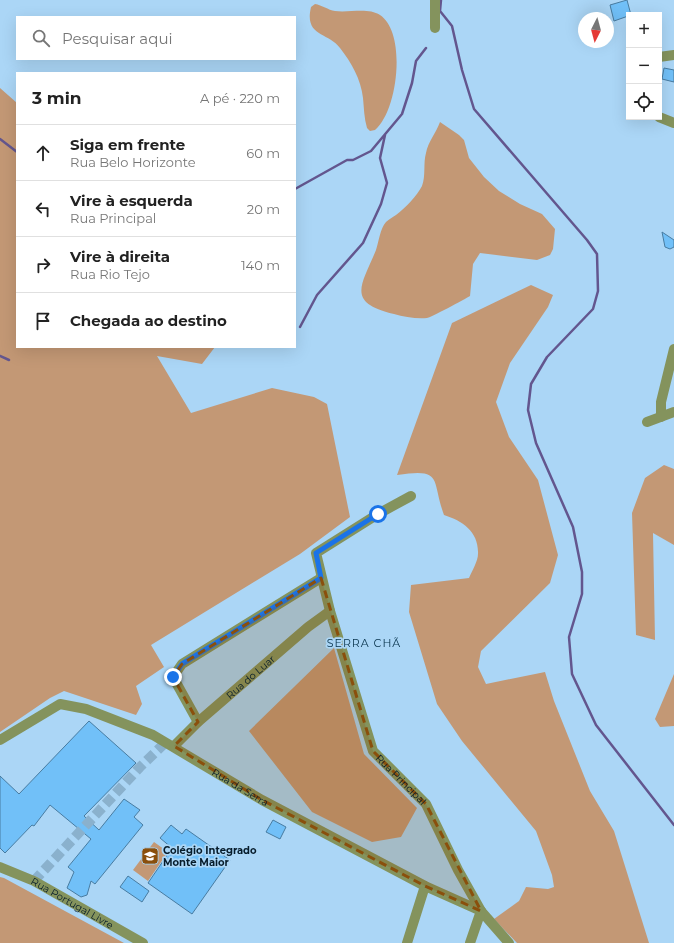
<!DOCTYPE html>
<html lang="pt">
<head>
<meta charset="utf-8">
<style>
  :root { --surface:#fff; --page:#f2f2f2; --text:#222; --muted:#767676; --line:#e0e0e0 }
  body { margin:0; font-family:Montserrat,sans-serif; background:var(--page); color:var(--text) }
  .controls { position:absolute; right:12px; top:12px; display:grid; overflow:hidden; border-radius:0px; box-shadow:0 4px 16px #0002 }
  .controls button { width:36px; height:36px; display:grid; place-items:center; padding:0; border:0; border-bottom:1px solid var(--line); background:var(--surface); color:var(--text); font:20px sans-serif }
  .compass { position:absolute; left:578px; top:12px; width:36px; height:36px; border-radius:50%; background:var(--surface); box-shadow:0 4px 16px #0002; rotate:186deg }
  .stop { position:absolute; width:12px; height:12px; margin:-9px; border:3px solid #1a73e8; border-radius:50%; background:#fff }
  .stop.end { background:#1a73e8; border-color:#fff; box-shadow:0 1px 4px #0008 }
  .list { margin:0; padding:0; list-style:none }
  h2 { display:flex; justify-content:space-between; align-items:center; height:52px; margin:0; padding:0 16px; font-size:17px }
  h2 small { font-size:13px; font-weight:400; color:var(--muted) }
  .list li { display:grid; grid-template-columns:26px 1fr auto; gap:12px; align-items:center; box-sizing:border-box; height:56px; padding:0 16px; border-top:1px solid var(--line) }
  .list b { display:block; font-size:15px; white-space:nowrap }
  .list p { margin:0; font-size:13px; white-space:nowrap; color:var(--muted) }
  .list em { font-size:13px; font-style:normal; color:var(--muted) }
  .icon { flex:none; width:22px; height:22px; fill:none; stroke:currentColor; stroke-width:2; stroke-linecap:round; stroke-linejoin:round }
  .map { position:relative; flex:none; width:674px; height:943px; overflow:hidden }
  .search { position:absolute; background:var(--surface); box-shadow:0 4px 16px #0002; left:16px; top:16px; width:280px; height:44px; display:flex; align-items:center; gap:10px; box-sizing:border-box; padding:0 14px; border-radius:0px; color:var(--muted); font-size:15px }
  .panel { position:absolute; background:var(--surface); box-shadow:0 4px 16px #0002; left:16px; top:72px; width:280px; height:276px; border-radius:0px }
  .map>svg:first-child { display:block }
  .green { fill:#c39875 }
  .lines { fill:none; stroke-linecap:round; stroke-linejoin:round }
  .stream { stroke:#63568e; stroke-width:2.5 }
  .building { fill:#71c0f8; stroke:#487ca1 }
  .minor-tunnel { stroke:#8ab1cd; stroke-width:10; stroke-dasharray:10 5; stroke-linecap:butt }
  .minor { stroke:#84935d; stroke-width:10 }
  .route { stroke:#1a73e8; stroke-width:5 }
  .marked { fill:#8a4f0c; fill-opacity:0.2; stroke:#8a4f0c; stroke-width:3; stroke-dasharray:8 5; stroke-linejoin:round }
  .labels { text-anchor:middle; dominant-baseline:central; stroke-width:3.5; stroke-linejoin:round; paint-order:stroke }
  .street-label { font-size:10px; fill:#061c2b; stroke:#abd6f6 }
  .poi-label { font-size:10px; font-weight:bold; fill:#061c2b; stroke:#abd6f6; text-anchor:start }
  .neighbourhood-label { font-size:11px; letter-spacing:1px; fill:#08334c; stroke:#abd6f6 }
</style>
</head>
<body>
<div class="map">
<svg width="674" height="943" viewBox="0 0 674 943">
  <rect width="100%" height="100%" fill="#abd6f6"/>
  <!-- green -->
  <path class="green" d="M315,4C322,5 328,10 335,11C349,13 368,7 380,15C407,33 398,111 375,130L370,131L367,128C364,118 364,108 363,98C361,79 351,62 340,48C328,32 304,37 311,7Z
    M0,88L17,103V347H215L202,364L157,356L191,413L272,388L314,397L327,404L350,517L300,554L151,645L164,667L136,686L142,704L136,715L64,691L50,698L0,732Z
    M440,122L459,135L464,140L469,158L484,177L499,191L520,204L542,214L555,229L553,249L550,255L537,260L480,253L473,264L470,296C465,299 430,318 427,318C417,319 404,317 394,314C345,302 362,285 376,250C379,241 380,229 386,222C389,219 393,217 396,215C405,208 417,196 422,186C426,176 423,163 426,153C428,142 436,133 440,122Z
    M531,285L553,295L548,307L510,363L496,402L509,437L538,480L558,555L550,583L481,651L478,667L486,684L545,672L554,701L590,791L614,831L649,943H517L494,919L519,901L526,887L548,889L554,887L552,875L536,831L462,741L437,704L409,612L411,585L469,578C472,571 478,561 478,554C479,532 463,521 444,515C431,479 444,468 397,475L452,323Z
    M664,465L674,469V545L653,533L655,640L636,635L632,513L645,478Z
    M334,648L364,754L417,808L401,837L372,842L312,812L249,731Z
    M674,674V726L660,727L655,719Z
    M154,842L168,852L148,881L133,870Z
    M0,877L4,878L124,943H0Z"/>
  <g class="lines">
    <!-- stream -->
    <path class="stream" d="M440,11L452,26L462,70L474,109L587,240L597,254L598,291L593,309L547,357L531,384L528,410L536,443L573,527L582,572V594L569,637L572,674L596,725L674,825
      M440,11L441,0
      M0,139L17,152
      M295,189L347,160H353L371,151L402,114L412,83L416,61L426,48
      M300,327L317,295L363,243L381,204L387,183L380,158L385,135
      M0,356L9,360"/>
  </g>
  <!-- building -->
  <path class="building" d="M627,0L631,15L614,21L610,5Z
    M664,68L674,70V82L662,79Z
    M662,232L674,240V247L670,249L665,247Z
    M89,721L136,763L84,816L99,830L124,799L140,810L134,817L143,825L95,884L91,881L87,895L81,897L67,888L74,872L68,867L91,839L50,805L34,826L32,825L5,853L0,848V776L19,794Z
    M273,820L286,827L280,839L266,832Z
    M171,825L182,834L186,829L230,860L192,914L148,883L172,848L160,838Z
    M128,876L149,891L142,902L120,887Z"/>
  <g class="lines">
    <!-- minor-tunnel -->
    <path class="minor-tunnel" d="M34,881L140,767L166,742"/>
    <!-- minor -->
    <g class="minor">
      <path d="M435,28V0"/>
      <path d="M659,57L674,55"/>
      <path d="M659,117L674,123"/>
      <path d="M661,417V402L674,349"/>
      <path d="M647,422L674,412"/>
      <path id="s1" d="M411,496L378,514L316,553L330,611L373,751L426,804L458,870L481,911L509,943"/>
      <path d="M198,722L173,677L182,664L321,578"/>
      <path id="s2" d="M0,740L60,704L86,709L153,735L262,800L425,886L481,911L470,943"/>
      <path id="s3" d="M174,746L198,722L308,627L330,611"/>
      <path id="s4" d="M0,867L34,881L143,943"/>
      <path d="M407,943L425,886"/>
    </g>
  </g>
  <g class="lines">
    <!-- route -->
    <path class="route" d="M173,677L182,664L321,578L316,553L378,514"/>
  </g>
  <!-- marked area -->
  <path class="marked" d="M321,578L373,751L426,804L481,911L425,886L262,800L174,746L198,722L173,677L182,664Z"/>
  <!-- icons -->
  <defs>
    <symbol id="school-square" viewBox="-11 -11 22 22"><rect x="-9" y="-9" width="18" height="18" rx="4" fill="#8a4f0c" stroke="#abd6f6"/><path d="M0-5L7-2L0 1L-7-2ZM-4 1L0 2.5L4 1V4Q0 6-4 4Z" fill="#fff"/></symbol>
  </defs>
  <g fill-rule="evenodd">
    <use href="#school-square" x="140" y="846" width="20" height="20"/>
  </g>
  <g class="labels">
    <!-- street labels -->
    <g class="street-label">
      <text stroke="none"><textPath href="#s3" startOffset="103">Rua do Luar</textPath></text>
      <text stroke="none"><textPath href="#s1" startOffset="357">Rua Principal</textPath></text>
      <text stroke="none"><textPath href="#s2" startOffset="270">Rua da Serra</textPath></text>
      <text stroke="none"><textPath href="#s4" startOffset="81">Rua Portugal Livre</textPath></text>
    </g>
    <!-- poi labels -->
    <g class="poi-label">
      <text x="163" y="850">Colégio Integrado<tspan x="163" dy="12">Monte Maior</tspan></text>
    </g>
    <!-- neighbourhood labels -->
    <g class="neighbourhood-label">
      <text x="364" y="643">SERRA CHÃ</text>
    </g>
  </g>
</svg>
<div class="controls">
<button>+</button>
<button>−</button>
<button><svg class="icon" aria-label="locate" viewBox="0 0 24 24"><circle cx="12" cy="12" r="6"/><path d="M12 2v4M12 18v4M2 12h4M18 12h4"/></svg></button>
</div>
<svg class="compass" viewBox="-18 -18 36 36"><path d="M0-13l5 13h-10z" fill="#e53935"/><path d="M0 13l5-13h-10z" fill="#767676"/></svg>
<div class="stop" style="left:378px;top:514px"></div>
<div class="stop end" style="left:173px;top:677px"></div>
<div class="search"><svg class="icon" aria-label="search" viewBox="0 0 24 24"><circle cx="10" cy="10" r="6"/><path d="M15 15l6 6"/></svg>Pesquisar aqui</div>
<section class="panel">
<h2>3 min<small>A pé · 220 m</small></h2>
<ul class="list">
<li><svg class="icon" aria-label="ahead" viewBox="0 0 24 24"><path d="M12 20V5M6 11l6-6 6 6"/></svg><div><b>Siga em frente</b><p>Rua Belo Horizonte</p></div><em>60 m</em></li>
<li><svg class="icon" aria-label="left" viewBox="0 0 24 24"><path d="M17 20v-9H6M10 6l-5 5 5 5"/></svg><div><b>Vire à esquerda</b><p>Rua Principal</p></div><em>20 m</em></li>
<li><svg class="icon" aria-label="right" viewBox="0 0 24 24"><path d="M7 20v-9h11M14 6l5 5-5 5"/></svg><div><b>Vire à direita</b><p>Rua Rio Tejo</p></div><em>140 m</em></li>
<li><svg class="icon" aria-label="arrive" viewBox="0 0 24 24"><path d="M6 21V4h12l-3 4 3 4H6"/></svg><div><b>Chegada ao destino</b></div></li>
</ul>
</section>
</div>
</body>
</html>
